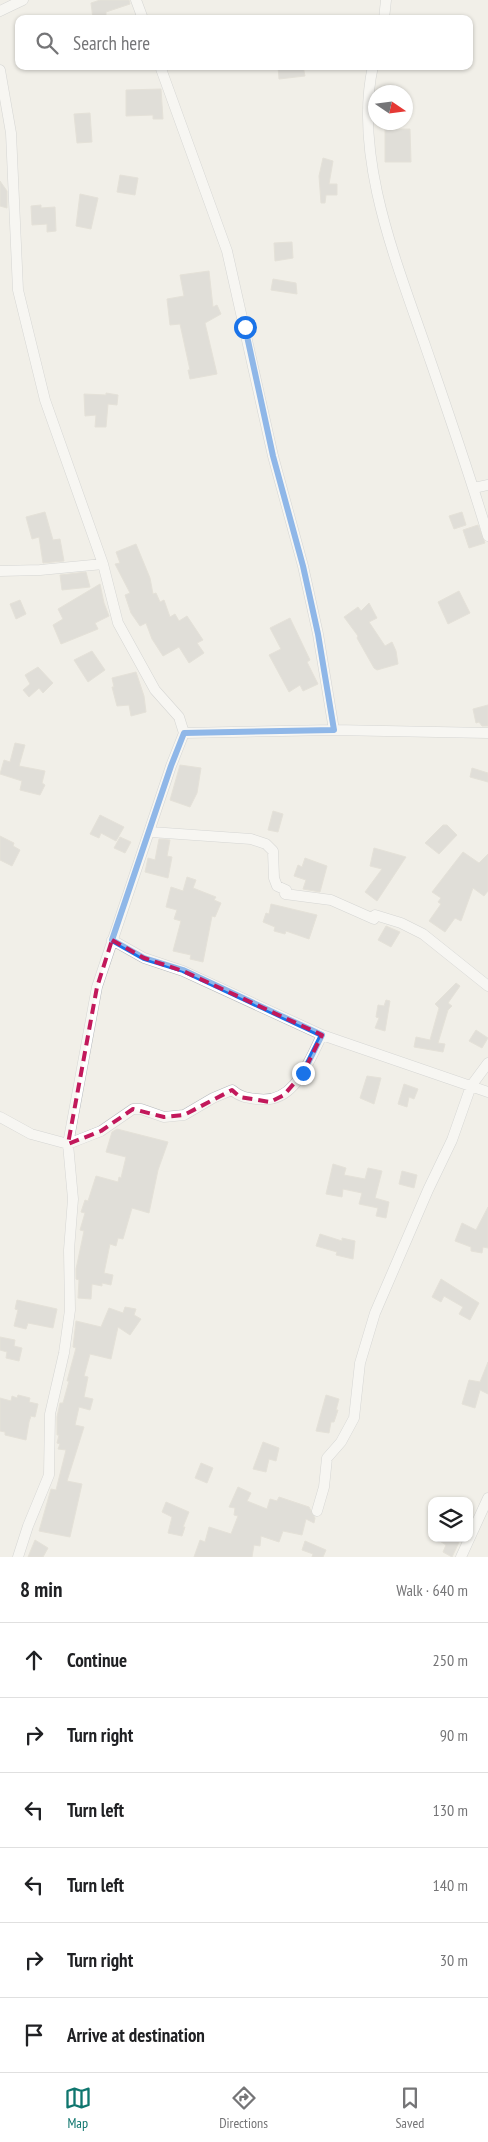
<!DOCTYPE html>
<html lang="en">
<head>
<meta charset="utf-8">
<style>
  :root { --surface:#fff; --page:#f2f2f2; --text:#202124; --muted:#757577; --line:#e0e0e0; --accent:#0f766e }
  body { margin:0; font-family:"PT Sans Narrow",sans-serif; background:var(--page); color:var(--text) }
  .controls { position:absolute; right:15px; bottom:15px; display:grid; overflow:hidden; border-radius:10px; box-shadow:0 1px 4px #0004 }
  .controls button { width:45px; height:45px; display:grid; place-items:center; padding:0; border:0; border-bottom:1px solid var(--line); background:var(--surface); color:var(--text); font:25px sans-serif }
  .compass { position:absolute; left:368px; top:85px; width:45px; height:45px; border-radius:50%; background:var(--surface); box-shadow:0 1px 4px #0004; rotate:103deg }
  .stop { position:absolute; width:15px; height:15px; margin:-11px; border:4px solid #1a73e8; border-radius:50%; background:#fff }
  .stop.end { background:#1a73e8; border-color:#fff; box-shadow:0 1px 5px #0008 }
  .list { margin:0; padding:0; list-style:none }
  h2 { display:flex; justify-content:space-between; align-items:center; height:65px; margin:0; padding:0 20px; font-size:21px }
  h2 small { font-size:16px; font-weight:400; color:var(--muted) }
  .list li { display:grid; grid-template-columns:32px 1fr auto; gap:15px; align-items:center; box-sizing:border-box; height:75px; padding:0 20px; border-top:1px solid var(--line) }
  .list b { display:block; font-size:19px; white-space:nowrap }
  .list em { font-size:16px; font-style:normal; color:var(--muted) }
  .icon { flex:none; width:28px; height:28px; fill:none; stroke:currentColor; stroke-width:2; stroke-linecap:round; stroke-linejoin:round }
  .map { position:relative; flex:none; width:488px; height:1557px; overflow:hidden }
  .search { position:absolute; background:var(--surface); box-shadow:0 1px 4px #0004; left:15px; right:15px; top:15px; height:55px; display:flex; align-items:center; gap:12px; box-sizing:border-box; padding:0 18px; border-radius:10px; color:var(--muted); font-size:19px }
  .sheet { height:515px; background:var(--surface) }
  nav { display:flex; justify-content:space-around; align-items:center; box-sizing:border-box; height:70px; border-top:1px solid var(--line); background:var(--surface); font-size:14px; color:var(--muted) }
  nav a { display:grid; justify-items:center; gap:2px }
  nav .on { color:var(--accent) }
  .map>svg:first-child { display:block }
  .building { fill:#cccac5; stroke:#d6d1c6 }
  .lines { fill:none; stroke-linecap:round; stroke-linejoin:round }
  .minor-casing { stroke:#b5b8bc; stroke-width:11 }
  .minor { stroke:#fff; stroke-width:10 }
  .route { stroke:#1a73e8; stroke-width:6 }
  .marked { fill:none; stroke:#c2185b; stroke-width:4; stroke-dasharray:10 6; stroke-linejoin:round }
</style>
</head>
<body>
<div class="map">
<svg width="488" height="1557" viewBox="0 0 488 1557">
  <rect width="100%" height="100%" fill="#f1efe8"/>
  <!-- building -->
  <path class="building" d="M100,0H129L130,4L106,12V19H93L91,3Z
    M278,66H303L305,76L279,79Z
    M161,89L163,119H153V115L126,116V90Z
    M90,113L92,142L77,143L74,114Z
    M385,129H410L411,162H385Z
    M323,158L333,161L329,184H337V195H326L325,203H321L319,176Z
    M120,175L138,178L135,195L117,192Z
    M0,181L7,191V208L0,206Z
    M80,194L98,198L91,229L76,226Z
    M41,205V208L55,207L56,231L47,232V224L32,225L31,206Z
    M292,242L293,258L275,261L274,243Z
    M209,271L213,307L217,305L221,314L205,323L217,374L190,379L188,370H190L180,324L170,325L167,299L184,296L180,275Z
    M273,279L296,283L297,294L271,290Z
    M106,393L118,395L117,405L108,404L106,427H95L96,415L85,416L84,394L106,395Z
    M45,512L53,540L60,539L64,561L43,563L39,537L32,539L26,517Z
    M462,512L466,525L454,529L449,516Z
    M478,525L485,543L469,548L463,530Z
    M136,544L150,578L153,594L156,593L160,602L164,600L170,617L175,614L179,621L187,616L203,640L197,643L204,653L189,663L179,647L163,656L152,639L146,623L140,626L131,613L125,595L130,593L115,564L120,563L116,552Z
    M86,572L90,587L62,590L60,575Z
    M100,584L104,603L109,616L95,623L98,629L61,644L53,625L63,619L58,609Z
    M459,591L470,613L448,624L438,602Z
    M20,600L26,614L16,619L10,604Z
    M369,603L377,618L369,622L385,646L392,642L396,651L398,664L377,670L374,668L357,638L358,636L344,617L358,607L361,611Z
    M290,618L310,660L307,662L318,684L303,691L300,685L289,692L269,655L281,649L270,628Z
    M92,651L105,670L88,682L74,660Z
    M38,667L53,683L43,693L39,688L29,697L23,690L30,684L25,675Z
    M136,672L144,696L146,712L131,716L129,705L117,706L112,687H114L112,678Z
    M488,705V726H482L479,722L476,723L473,709Z
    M15,743L25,745L19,766L45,771L42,783L45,785L40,795L20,790L22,781L0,774L4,760L10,762Z
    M180,765L201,768L197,793L190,807L170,800Z
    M472,768L488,773V782L470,777Z
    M273,811L283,814L278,832L268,830Z
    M100,815L124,827L116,841L101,833L99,838L90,834Z
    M443,825H447L457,835L439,854L425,843Z
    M0,836L14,843L13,846L20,850L12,866L0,860Z
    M120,837L131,842L125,853L114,848Z
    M159,839L170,840L167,856L172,857L168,878L145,872L148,858L155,860Z
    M374,848L406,857L377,901L365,892L382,869L370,866Z
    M463,852L479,863L488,854V891L484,896L473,888L461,921L455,918L445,932L429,921L441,904L438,902L441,898L432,892Z
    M305,858L327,866L320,892L303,889L306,880L294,876L298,865L302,867Z
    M187,877L196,880L193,888L216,897L214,900L221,903L215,917L212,916L203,962L190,959L191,955L173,951L181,921L174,919L177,910L166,907L171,887L183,891Z
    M271,904L317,915L309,939L286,931L285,934L274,931L275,927L263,922L266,913L269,914Z
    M386,926L400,932L391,947L378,940Z
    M456,983L460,986L448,1003L452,1006L448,1010L438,1043L445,1044L443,1052L414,1047L416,1037L430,1040L439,1008L435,1004Z
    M386,1000L390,1001L385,1031L375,1028L379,1018L376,1017L378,1005L384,1006Z
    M476,1030L488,1038L482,1048L469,1041Z
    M367,1076L381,1078L374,1104L360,1098Z
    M404,1084L418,1089L414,1099L409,1097L407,1107L398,1104Z
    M117,1129L168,1142L158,1170L149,1213L132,1208L123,1239L118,1238L116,1246L110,1244L104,1273L113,1275L111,1285L102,1283V1286L92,1284L91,1299L78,1298L79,1280L76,1279V1269L84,1231L80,1230L85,1213L81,1212L85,1200L88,1201L96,1176L118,1182L119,1177L121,1178L126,1157L106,1152L112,1132Z
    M333,1164L346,1168L344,1175L365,1179L368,1168L382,1171L375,1198L389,1202L386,1218L376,1216L378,1208L359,1204L362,1193L343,1189L342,1197L326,1194Z
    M402,1171L417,1175L414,1188L399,1184Z
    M488,1207V1248L483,1247L482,1253L471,1251V1247L455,1241L462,1223L476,1230Z
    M320,1234L342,1241V1238L355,1241L353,1259L336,1255L337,1252L316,1246Z
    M441,1279L479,1303L470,1320L459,1314L463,1307L444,1296L441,1302L432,1297Z
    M17,1300L57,1309L53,1328L28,1323L26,1329L14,1326L18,1310L15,1309Z
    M125,1307L136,1309L134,1315L141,1319L130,1335L118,1327L111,1359L90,1354L84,1376L88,1377L84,1397L93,1399L90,1410L79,1407L75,1425L84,1427L67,1481L82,1484L70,1537L39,1531L51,1489L56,1490L66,1450L58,1449L60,1444L57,1443L59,1435H57V1417L60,1403H63L69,1381H67L76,1348L73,1347L76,1321L101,1327L109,1308L123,1313Z
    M0,1337L15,1340L14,1346L22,1348L19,1361L6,1358L7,1352L0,1350Z
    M488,1362V1394L480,1390L475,1408L462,1404L469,1380L480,1382Z
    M18,1395L30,1398L29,1402L38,1404L35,1417L31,1416L29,1422L26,1440L5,1435V1432L0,1431V1398L11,1401L12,1396L17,1398Z
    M326,1395L339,1399L336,1410H338L334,1422H331L329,1433L316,1431Z
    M263,1442L279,1448L276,1461L269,1459L266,1472L253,1469Z
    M201,1463L213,1468L207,1483L195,1478Z
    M238,1487L251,1493L247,1501L267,1509L270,1499L277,1501L279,1497L309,1507L315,1518L314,1523L306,1519L302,1535L283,1531L279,1542L261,1536L260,1546L254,1545L252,1557H194L200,1540L205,1542L209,1527L231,1534L238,1516L234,1515L235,1508L229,1507Z
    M166,1502L189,1512L183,1527H185L182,1536L168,1533L172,1517L162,1512Z
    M435,1538H461L452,1557L443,1552L446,1545Z
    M35,1540L48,1548L43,1557H28Z
    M305,1541L326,1550L323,1557H312L313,1554L302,1550Z"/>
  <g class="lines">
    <defs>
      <path id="minor" d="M136,0L143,19
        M0,11L23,0
        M384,19L386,0
        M160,66L227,251L273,456L303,566L318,634L334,730
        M373,66C353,156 396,261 425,345C447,409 469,472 488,536
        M0,70L11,133L18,290L45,400L103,564L118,623L155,690L179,717L184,733L171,766L97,987L68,1144L73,1199L69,1250L70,1310L64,1353L50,1414L49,1475L28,1526L18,1557
        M474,488L488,485
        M0,571L40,570L103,564
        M184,733L334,730L488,733
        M151,832L251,839L266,844L273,851L274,878L277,886L286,890L285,894L331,900L374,919L375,915L401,923L423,934L488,986
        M112,940L144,958L183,971L322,1035L488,1092
        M0,1117L31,1134L68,1144L101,1131L133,1109H141L164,1117L184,1115L213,1098L232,1090C240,1097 247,1098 257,1099C294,1105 308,1063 322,1035
        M317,1511L324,1487L327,1458L341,1442L354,1418L360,1363L375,1313L428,1190L452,1140L471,1086L488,1063
        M461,1557L488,1498"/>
    </defs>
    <!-- minor casing -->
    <use href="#minor" class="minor-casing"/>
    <!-- minor -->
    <use href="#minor" class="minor"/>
  </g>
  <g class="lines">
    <!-- route -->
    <path class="route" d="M245,327L273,456L303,566L318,634L334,730L184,733L171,766L112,940L144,958L183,970L322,1035L303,1073"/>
  </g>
  <!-- marked area -->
  <path d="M0 0H488V1557H0ZM112,940L144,958L183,971L322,1035L303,1073L284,1095L270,1102L240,1097L232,1090L184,1115L164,1117L133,1109L101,1131L68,1144L97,987Z" fill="#f1efe8" fill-opacity=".55" fill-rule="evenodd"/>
  <path class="marked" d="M112,940L144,958L183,971L322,1035L303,1073L284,1095L270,1102L240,1097L232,1090L184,1115L164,1117L133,1109L101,1131L68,1144L97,987Z"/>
</svg>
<div class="controls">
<button><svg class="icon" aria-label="layers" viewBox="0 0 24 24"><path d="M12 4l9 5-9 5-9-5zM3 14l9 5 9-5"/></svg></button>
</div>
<svg class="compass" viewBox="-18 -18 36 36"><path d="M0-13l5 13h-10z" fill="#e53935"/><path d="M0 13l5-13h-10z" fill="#757577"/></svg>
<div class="stop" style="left:245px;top:327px"></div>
<div class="stop end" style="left:303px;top:1073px"></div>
<div class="search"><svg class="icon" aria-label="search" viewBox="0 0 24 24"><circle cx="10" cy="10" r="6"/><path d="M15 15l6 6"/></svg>Search here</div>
</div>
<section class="sheet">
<h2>8 min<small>Walk · 640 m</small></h2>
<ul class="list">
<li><svg class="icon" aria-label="ahead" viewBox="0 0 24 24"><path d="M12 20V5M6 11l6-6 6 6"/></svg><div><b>Continue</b></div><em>250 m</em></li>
<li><svg class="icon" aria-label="right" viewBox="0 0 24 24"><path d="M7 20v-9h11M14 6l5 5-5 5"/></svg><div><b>Turn right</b></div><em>90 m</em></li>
<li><svg class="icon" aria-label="left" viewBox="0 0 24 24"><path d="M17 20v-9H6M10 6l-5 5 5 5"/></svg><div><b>Turn left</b></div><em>130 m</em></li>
<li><svg class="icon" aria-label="left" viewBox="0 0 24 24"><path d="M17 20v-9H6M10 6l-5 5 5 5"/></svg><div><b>Turn left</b></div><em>140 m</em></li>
<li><svg class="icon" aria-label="right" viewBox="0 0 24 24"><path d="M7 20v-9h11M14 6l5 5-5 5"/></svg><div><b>Turn right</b></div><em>30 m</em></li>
<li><svg class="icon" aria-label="arrive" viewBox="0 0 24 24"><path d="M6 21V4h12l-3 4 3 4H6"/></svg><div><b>Arrive at destination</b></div></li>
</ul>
</section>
<nav>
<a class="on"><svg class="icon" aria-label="map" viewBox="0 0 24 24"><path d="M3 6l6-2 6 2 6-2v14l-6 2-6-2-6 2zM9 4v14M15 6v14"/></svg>Map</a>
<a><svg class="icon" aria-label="directions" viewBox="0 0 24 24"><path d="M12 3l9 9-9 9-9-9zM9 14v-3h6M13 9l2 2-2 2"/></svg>Directions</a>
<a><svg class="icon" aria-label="saved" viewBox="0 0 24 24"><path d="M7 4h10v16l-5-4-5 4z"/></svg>Saved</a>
</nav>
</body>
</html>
